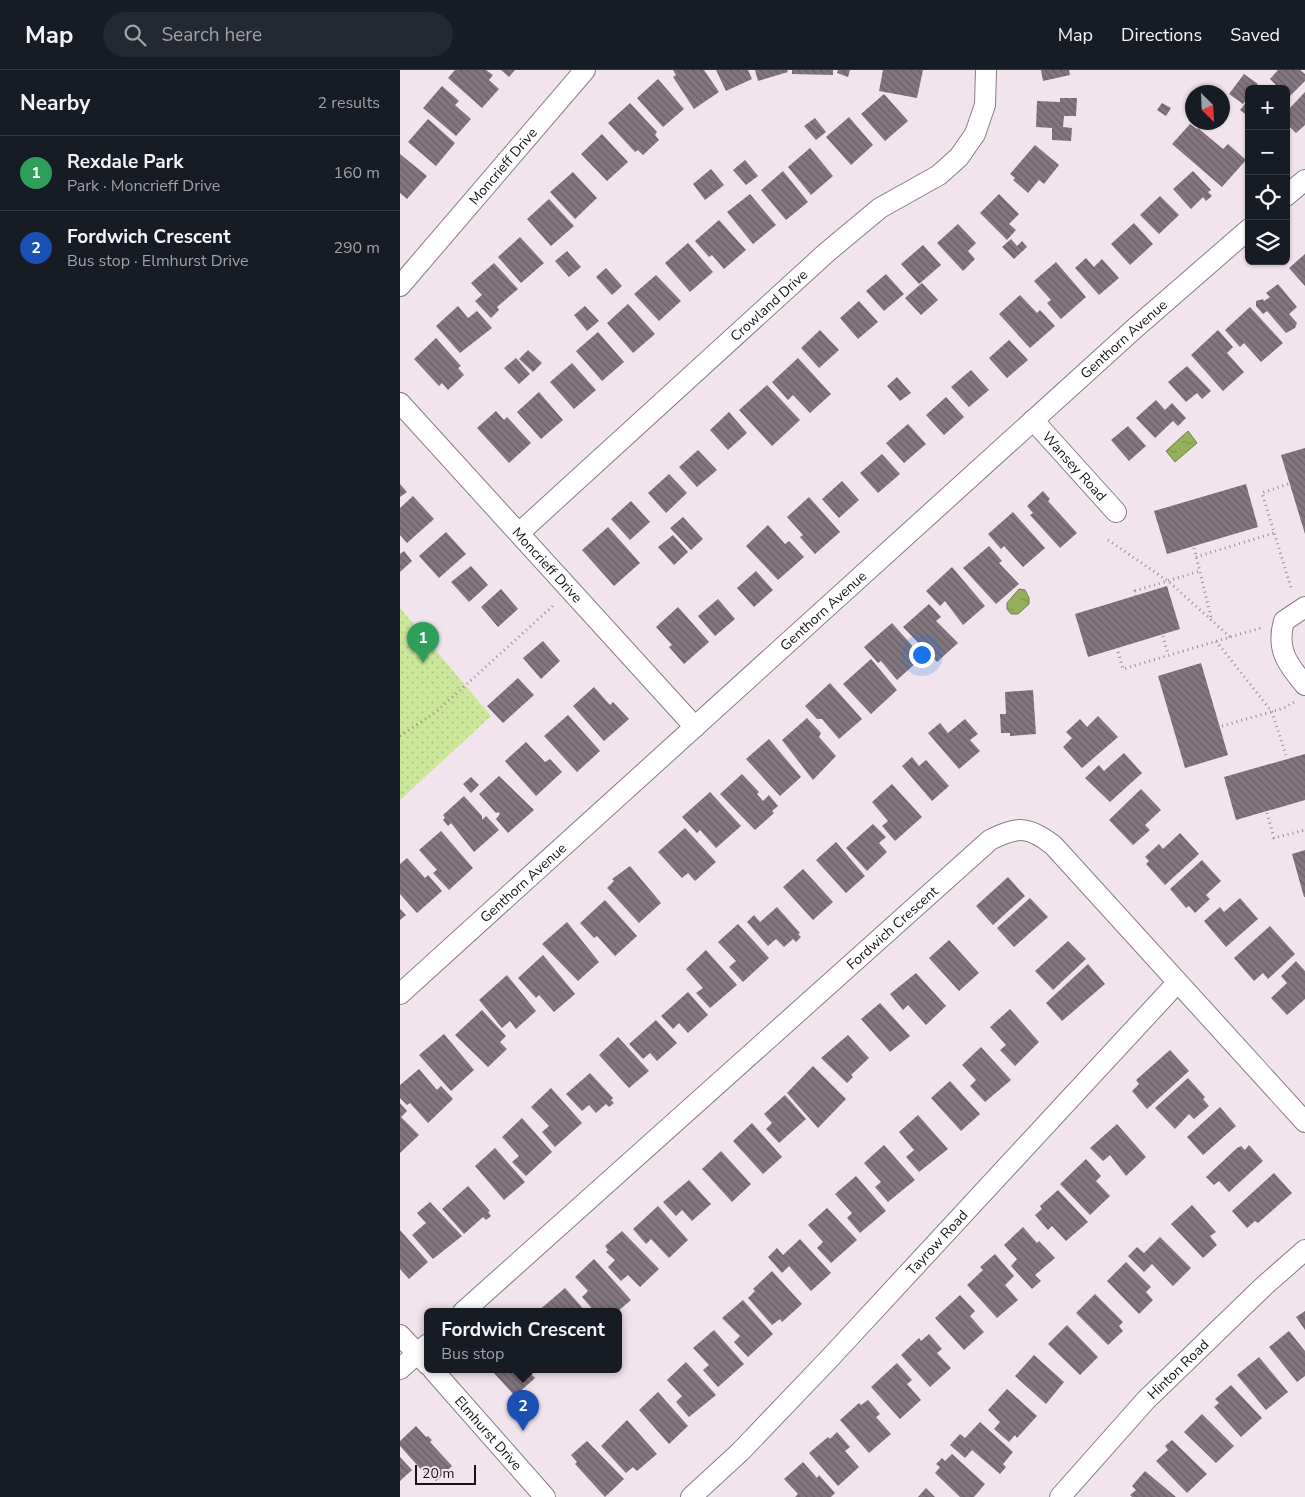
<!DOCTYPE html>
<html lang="en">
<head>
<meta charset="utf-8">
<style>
  :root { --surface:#171b24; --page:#242831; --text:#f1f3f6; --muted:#9ea1a6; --line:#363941; --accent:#a7b28e }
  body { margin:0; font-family:"Nunito Sans",sans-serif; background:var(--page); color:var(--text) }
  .controls { position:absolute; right:15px; top:15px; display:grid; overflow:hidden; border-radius:8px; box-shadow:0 1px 4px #0004 }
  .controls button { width:45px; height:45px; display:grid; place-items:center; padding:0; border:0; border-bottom:1px solid var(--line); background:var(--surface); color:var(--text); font:25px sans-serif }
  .compass { position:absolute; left:785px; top:15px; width:45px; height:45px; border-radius:50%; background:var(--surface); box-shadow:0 1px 4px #0004; rotate:156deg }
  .scale { position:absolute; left:15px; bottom:12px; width:61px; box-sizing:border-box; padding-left:5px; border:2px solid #181316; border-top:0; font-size:14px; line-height:18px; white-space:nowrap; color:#181316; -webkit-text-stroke:4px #f2e4ec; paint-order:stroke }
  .you { position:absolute; left:521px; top:584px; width:18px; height:18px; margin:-12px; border:4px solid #fff; border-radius:50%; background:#1a73e8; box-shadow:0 0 0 8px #1a73e833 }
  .badge { display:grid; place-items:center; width:32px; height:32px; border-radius:50%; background:var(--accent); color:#fff; font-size:16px; font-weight:700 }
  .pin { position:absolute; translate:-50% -41px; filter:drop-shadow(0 1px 2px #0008) }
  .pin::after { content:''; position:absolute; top:26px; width:18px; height:15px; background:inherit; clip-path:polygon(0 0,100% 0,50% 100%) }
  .popup { position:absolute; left:24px; top:1238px; width:198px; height:65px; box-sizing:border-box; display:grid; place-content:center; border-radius:8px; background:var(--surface); filter:drop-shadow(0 1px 4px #0005); font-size:16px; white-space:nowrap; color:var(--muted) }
  .popup b { font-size:19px; color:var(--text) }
  .popup::after { content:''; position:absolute; left:50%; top:100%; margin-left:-10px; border:10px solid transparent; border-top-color:var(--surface) }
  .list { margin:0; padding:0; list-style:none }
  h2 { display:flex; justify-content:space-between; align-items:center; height:65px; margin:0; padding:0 20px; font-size:21px }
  h2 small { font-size:16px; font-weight:400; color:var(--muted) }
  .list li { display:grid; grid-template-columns:32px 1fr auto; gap:15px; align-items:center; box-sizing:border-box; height:75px; padding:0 20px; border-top:1px solid var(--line) }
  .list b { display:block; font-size:19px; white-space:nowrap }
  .list p { margin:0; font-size:16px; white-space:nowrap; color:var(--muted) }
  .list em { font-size:16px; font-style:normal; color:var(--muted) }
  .icon { flex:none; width:28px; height:28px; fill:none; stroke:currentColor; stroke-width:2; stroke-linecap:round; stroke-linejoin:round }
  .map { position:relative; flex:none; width:905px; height:1427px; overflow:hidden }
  header { display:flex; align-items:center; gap:30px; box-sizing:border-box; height:70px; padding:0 25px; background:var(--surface); border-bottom:1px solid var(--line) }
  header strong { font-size:24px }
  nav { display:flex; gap:28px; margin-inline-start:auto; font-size:18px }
  .search { width:350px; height:45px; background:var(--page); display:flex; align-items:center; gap:12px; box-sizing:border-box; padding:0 18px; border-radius:28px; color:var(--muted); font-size:19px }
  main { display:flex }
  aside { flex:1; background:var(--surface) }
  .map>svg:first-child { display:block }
  .green { fill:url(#green-dots) }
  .water { fill:url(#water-ripples); stroke:#6f8146 }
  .building { fill:url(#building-back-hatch) }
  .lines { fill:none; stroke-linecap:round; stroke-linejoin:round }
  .street-casing { stroke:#897c84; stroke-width:22 }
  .path { stroke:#988e94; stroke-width:3; stroke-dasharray:1 4; stroke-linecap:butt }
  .street { stroke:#fff; stroke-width:20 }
  .labels { text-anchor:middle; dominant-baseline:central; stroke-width:4; stroke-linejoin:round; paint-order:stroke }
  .street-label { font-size:14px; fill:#181316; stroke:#f2e4ec }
</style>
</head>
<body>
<header>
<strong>Map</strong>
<div class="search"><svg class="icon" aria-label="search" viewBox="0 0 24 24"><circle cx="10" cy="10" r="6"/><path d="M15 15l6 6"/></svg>Search here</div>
<nav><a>Map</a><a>Directions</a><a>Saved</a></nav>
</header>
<main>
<aside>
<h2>Nearby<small>2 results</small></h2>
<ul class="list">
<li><span class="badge" style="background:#2e9e5b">1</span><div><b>Rexdale Park</b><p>Park · Moncrieff Drive</p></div><em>160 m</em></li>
<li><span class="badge" style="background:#1a4fb4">2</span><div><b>Fordwich Crescent</b><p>Bus stop · Elmhurst Drive</p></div><em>290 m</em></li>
</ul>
</aside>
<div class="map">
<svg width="905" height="1427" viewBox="0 0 905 1427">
  <defs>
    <pattern id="green-dots" width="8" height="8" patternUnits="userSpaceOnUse" patternTransform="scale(1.25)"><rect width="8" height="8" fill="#cce79a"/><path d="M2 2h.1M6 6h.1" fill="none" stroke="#aec584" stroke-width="1.8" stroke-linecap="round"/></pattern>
    <pattern id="water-ripples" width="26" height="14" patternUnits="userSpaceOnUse" patternTransform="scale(1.25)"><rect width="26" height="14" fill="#94b05b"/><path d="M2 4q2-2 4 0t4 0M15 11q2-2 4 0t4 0" fill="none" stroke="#7f964e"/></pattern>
    <pattern id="building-back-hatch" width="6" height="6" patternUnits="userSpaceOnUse" patternTransform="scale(1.25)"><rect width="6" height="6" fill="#83767e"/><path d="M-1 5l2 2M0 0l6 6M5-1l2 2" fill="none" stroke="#6a6066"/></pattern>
  </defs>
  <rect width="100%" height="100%" fill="#f2e4ec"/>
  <!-- green -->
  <path class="green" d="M0,538L91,646L0,730Z"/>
  <!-- water -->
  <path class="water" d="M788,361L797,373L775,392L766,381Z
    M619,519L625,520L629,528V534L618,544H611L607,539V533Z"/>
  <!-- building -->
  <path class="building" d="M55,0H86L93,5L89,10L99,19L82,38L48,8Z
    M101,0H115L109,7Z
    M273,0H304L319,22L294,39L273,7L276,5Z
    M316,0H348L352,9L326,21Z
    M355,0H387L388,2L358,11Z
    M392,0H433V5L392,4Z
    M438,0H450L448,7L437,3Z
    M483,0H523L517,28L479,21Z
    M641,0H669L670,5L643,11Z
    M878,0H900L905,4V11L889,27L886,24V19H880L870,9Z
    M844,4L858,14L854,19H849V26L843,34L829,24Z
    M258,9L284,39L263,57L237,28Z
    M42,16L59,31L55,35L71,49L56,66L23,38Z
    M905,22V55L896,63L886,53V42Z
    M484,24L508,51L485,71L461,44Z
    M660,28H677L676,46H664L663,57L672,58L671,71L652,70V58L636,57L637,31L660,32Z
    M849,29V47L840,40Z
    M230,33L257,62L255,65L259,70L243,85L238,80L235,82L208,53Z
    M762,33L771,38L766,46L757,40Z
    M449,47L473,75L451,95L426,67Z
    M415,48L426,62L416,70L404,56Z
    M28,49L55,73L36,96L8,72Z
    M790,54L797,59L798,58L823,79L828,74L846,90L822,117L772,74Z
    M202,64L228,92L207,111L181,84Z
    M635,75L659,95L644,114L639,110L628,123L613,110L615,108L610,104Z
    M410,78L433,106L411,125L388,97Z
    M0,84L27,106L7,129L0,123Z
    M345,90L358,106L346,115L333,100Z
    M311,99L324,115L305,130L293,114Z
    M383,101L408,132L386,150L361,120Z
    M793,101L811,120L808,122L812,126L806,131L803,127L791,139L773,119Z
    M173,102L197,128L175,149L150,122Z
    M350,124L376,155L353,174L327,142Z
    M599,124L619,144L609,154L616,160L607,170L580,143Z
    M760,126L779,145L759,164L740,145Z
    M149,129L174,156L151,176L127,149Z
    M319,150L346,180L324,199L312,185L309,187L295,171Z
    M734,153L753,174L730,195L711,174Z
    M558,154L576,173L568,181L575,189L563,201L537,173Z
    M120,167L144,193L121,213L98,187Z
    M611,169L617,176L622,171L627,177L614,189L602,177Z
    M288,173L313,202L290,222L265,193Z
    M523,175L541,195L519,214L501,194Z
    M167,181L181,197L169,207L155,191Z
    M905,184V216L889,198Z
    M686,188L694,197L702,189L719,208L699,225L675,198Z
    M656,192L686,227L661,249L647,233L651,230L634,211Z
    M94,193L118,219L97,237L99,240L91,248L75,231L82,225L71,213Z
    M206,198L222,216L212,225L196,207Z
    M486,204L504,224L484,241L466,221Z
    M256,205L281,231L259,251L234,224Z
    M522,213L538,230L521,245L505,228Z
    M878,214L897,237L889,244L897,253L895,258L886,263L867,241L863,244L856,236V231L863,229L864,231L870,227L866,223Z
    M620,225L637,243L640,240L655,256L630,278L599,244Z
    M459,231L478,252L458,269L440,248Z
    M228,234L255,264L233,283L207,253Z
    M58,236L68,248L77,241L92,258L60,283L36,256Z
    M185,236L199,251L187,261L174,245Z
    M850,237L883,273L861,292L844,273L840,277L825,260Z
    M420,260L439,280L419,298L401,278Z
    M818,260L833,277L827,283L844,302L823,321L791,285Z
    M198,262L224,292L202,311L176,281Z
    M36,268L61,296L58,298L64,305L48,320L42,313L39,316L14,289Z
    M609,270L628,290L607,308L589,288Z
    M128,280L142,293L133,302L119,289Z
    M116,288L130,304L119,314L104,298Z
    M398,288L431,324L410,343L393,325L388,330L372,312Z
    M172,293L196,320L174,339L150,312Z
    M787,296L811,321L802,329L797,323L786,332L768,312Z
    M571,300L589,320L569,337L551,317Z
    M497,307L511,323L500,331L487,316Z
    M367,315L400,350L372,376L339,340Z
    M139,322L163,350L141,369L117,342Z
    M546,327L564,347L544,365L526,345Z
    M756,330L765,340L772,333L786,348L778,356L773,351L755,368L736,348Z
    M96,341L104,350L107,347L131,373L109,393L77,358Z
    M329,342L347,363L328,380L310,360Z
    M508,354L526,374L504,393L486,373Z
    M728,356L746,376L729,391L711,370Z
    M905,378V464L881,385Z
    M298,380L317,400L297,417L279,397Z
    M482,384L500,404L478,423L460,403Z
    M269,404L287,423L266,443L248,423Z
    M442,411L459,430L439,448L422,429Z
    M0,414L7,422L0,427Z
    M846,414L858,457L767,484L754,441Z
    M643,421L650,429L648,431L677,463L660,478L630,445L633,443L627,436Z
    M13,426L34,449L7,473L0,465V438Z
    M409,427L440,462L415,484L400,467L403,465L387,447Z
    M231,431L250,452L230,470L211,449Z
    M613,442L645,478L623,497L604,476L601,479L588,464Z
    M283,447L303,469L291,480L270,458Z
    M368,455L385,474L389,471L404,487L378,510L346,476Z
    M208,457L240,493L214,516L182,480Z
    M46,462L66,484L39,508L19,486Z
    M273,465L288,482L274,495L258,477Z
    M589,476L602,491L599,493L619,514L596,534L563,498Z
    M4,481L12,491L0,502V484Z
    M71,496L88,515L69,532L51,512Z
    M552,497L585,536L563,555L545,531L540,536L526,521Z
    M356,501L373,520L354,537L337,518Z
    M767,516L780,559L688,587L675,544Z
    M101,519L118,539L98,557L81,537Z
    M318,529L335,549L315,566L298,546Z
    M529,534L541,547L536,551L558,573L537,592L503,557Z
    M278,537L309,572L284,594L269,577L272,575L256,557Z
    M492,553L516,580L510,585L517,592L497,610L481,591L478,593L464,577Z
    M143,571L160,591L141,609L123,588Z
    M471,589L497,620L471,644L443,614Z
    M801,593L828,685L785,698L758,606Z
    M118,608L134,625L103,653L87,636Z
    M430,613L462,649L439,669L422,649H417L405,636Z
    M194,617L210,635L213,632L229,649L204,671L173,636Z
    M633,620L636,664L610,666V663H601L600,644H606L605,622Z
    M168,645L200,681L177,702L144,666Z
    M698,646L718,667L682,698L663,677L672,668L666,662L680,649L687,657Z
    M407,648L421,663L419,667L436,686L413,710L382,670Z
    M565,649L578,664L570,670L580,681L559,699L528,663L540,653L548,663Z
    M369,669L401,707L380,726L346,689Z
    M126,672L145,692L150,689L162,702L136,726L105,691Z
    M724,683L742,703L710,732L685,708L699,695L704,701Z
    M905,684V730L836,750L824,707Z
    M512,687L519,696L526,690L549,716L532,731L502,696Z
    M342,704L359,722L357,724L363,731L369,725L378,736L372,741L374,743L355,760L320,724Z
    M99,706L134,740L108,763L96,749L100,744L98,742L96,743L79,724Z
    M71,707L79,715L71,723L63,714Z
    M492,714L522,747L495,771L482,756L488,751L472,732Z
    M741,719L761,740L745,755L750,760L733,775L709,750Z
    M310,722L341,756L316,778L300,760L297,763L282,747Z
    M64,726L82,746V750L86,746L99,760L74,782L51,753L48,756L43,750L45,748L43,745Z
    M473,754L486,767L479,773L487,782L467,801L446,778Z
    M285,758L316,792L295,811L288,803L282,808L258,782Z
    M41,761L73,798L49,820L33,803L37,800L19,780Z
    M780,763L799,784L765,815L746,794L749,791L745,787L759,774L763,779Z
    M436,772L465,806L446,823L416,790Z
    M905,780V827H904L892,784Z
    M7,788L25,808L28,805L42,821L17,843L0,824V794Z
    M802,790L821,811L806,825L810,829L795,843L789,836L786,838L770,819Z
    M230,796L261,833L239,853L207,818L214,811L212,809Z
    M403,799L433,832L413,850L383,817Z
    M608,807L625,826L593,855L576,836Z
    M630,828L648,847L614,877L597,858Z
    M840,828L858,849L826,877L804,851L820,837L824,842Z
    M205,830L237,866L215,886L197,866L194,868L180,853Z
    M377,837L400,863L398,864L401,867L396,872L393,869L384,877L376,869L368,876L347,852L354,845L360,852Z
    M0,839L6,845L0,850Z
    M167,852L199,892L178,911L142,874Z
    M338,854L369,888L343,912L329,897L336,891L318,872Z
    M870,856L895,884L868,909L863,903L854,911L834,888Z
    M549,870L579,903L559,921L529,888Z
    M668,871L686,889L653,920L635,901Z
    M306,880L337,915L310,938L296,923L303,918L286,899Z
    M143,885L175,924L154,942L139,925L136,928L118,908Z
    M896,891L905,901V929L887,945L871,928L887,913L881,906Z
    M688,894L705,914L662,951L646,933Z
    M516,903L546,936L526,955L508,935L503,940L490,924Z
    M107,905L136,941L116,959L110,951L102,958L79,930Z
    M288,922L308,945L288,963L279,953L273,959L261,946Z
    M480,933L510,966L490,982L461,949Z
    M610,939L639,972L615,996L600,980L606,975L590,957Z
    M82,940L106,966L100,972L107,979L88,997L55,965Z
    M256,950L277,973L257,991L250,983L243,989L229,974Z
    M44,964L74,1000L51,1021L19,985Z
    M448,965L469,988L451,1005L453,1007L447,1013L421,988Z
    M218,967L249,1001L229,1018L199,985Z
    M581,977L611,1010L585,1032L570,1016L576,1010L562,995Z
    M770,980L789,1001L747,1039L732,1021L739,1014L736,1010Z
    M413,996L446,1029L418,1058L387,1023Z
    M19,999L37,1020L41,1016L53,1029L28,1053L10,1033L7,1035L0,1028V1015Z
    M190,1003L213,1028L211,1030L214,1033L209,1037L206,1034L196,1043L189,1035L182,1041L166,1024Z
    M788,1008L805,1027L803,1029L809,1036L794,1049L789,1044L775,1059L755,1038Z
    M550,1011L580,1044L561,1061L531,1028Z
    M151,1018L182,1053L155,1077L142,1062L149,1056L131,1037Z
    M385,1025L406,1049L379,1073L366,1059L372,1053L364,1044Z
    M0,1033L7,1041L1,1047L19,1065L0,1083Z
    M820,1037L836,1056L803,1085L787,1067Z
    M518,1045L548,1079L519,1102L506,1087L514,1080L499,1062Z
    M122,1048L152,1082L126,1106L112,1092L119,1086L102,1067Z
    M352,1053L382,1087L363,1104L333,1071Z
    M717,1054L746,1087L726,1106L710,1085L703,1091L690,1078Z
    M484,1075L515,1110L488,1132L475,1117L481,1112L464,1093Z
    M849,1075L863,1091L829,1122L819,1111L814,1115L806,1107L837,1078L841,1076L845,1080Z
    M95,1078L125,1112L104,1130L75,1096Z
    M321,1081L351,1114L332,1132L302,1099Z
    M686,1089L701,1106L696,1111L710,1126L690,1145L660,1114Z
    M874,1103L892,1123L858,1153L855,1151L847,1158L832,1141Z
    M456,1106L486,1141L460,1163L447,1148L452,1143L435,1124Z
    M289,1110L311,1134L292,1151L282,1140L276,1146L263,1132Z
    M68,1116L90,1141L88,1142L91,1146L86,1150L83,1147L64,1164L42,1139Z
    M658,1120L688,1152L666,1171L652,1156L648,1160L635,1145L642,1139L640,1136Z
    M30,1132L62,1166L33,1189L12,1165L26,1153L17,1143Z
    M792,1135L816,1162L810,1166L817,1175L803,1188L771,1154Z
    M258,1136L288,1170L269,1188L251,1169L246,1174L233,1159Z
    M427,1138L457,1170L431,1193L417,1178L423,1172L408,1155Z
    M623,1157L637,1173L639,1171L655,1188L635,1205L641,1211L632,1219L611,1196L617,1189L604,1175Z
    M0,1160L28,1192L9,1209L0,1199Z
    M222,1161L259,1199L240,1217L228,1205L221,1211L208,1197L215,1190L206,1182L208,1180L205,1176Z
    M760,1167L791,1198L773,1216L752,1194L744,1202L728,1186L737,1177L744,1183Z
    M400,1169L431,1203L411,1221L389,1196L382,1203L368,1187L377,1178L383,1185Z
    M595,1184L614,1206L605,1215L618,1230L597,1248L567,1215L583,1200L580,1197Z
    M194,1189L231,1230L217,1242H195L182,1227L188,1221L175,1207Z
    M726,1192L751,1217L746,1222L753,1230L739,1244L707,1211Z
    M372,1201L402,1234L382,1252L380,1249L372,1255L348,1228L355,1221L353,1219Z
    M165,1218L186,1242H137Z
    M695,1224L723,1252L719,1256L723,1261L708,1275L676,1243Z
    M560,1225L575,1241L570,1246L584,1262L564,1280L535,1248Z
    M343,1230L373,1264L348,1287L334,1272L340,1266L322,1248Z
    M905,1241V1260L896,1247Z
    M667,1255L698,1287L680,1305L648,1274Z
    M314,1260L344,1294L318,1317L303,1300L309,1295L293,1278Z
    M889,1261L905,1281V1306L897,1312L869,1277Z
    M529,1264L542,1279L537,1283L551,1298L530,1317L501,1285L519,1268L521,1271Z
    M634,1285L664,1312L646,1334L615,1306Z
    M859,1287L888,1322L866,1340L837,1305Z
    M286,1292L316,1325L289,1347L276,1332L282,1326L267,1310Z
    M497,1293L512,1310L507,1314L521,1330L500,1349L471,1317Z
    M91,1300H127L135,1308L115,1326Z
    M831,1315L862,1348L841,1367L814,1337L819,1333L815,1329Z
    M607,1319L637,1346L617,1368L615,1365L609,1372L594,1359L600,1352L588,1340Z
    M258,1322L288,1356L269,1374L239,1340Z
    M468,1330L480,1344L476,1347L491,1364L469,1383L440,1350L459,1333L461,1335Z
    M802,1344L834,1376L816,1393L784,1362Z
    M227,1350L257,1384L237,1401L233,1397L226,1403L201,1376Z
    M580,1352L613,1382L603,1394L606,1397L600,1404L572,1380L565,1388L550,1375L560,1364L565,1368Z
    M16,1356L26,1367L28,1366L32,1370L30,1372L52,1396L36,1411L29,1404L26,1405L0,1376V1371Z
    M437,1362L450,1377L445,1381L459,1397L438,1416L409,1383L428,1367L430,1369Z
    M772,1370L807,1404L787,1423L756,1391L768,1380L765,1376Z
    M187,1371L224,1409L205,1427L175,1394L177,1392L171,1385Z
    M552,1384L585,1414L574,1427H560L535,1403L540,1397L536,1394L542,1388L545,1391Z
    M0,1387L12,1400L0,1411Z
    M403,1392L417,1408L419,1405L435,1423L431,1427H395L398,1424L384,1409Z
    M745,1401L776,1427H732L730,1425L736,1420L732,1416Z
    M526,1418L535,1427H518Z"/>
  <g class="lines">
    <defs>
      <g id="street">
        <path d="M886,126L905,110"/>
        <path id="s1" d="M0,216L185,0"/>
        <path id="s2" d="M0,333L295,657"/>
        <path id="s3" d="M633,350L716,442"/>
        <path id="s4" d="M119,463L426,183L480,138L539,105L559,87L575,64L585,35L586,0"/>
        <path d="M905,537L884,551C876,579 887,594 905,615"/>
        <path id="s5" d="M0,924L734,259L849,159"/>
        <path id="s6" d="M63,1242L590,770C618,756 628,756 653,775L905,1052"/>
        <path d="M0,1265L28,1295"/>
        <path d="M0,1299L28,1274"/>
        <path id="s7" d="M33,1300L145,1427"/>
        <path id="s8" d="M291,1427L340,1382L429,1289L777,913"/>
        <path id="s9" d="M660,1427L746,1330L864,1216L905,1180"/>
      </g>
    </defs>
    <!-- street casing -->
    <use href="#street" class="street-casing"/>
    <!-- path -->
    <path class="path" d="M888,414L862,423L892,521
      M708,470L768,511L830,567
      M794,478L812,551
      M796,487L874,463
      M736,526L735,521L800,501
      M763,566L768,585
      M816,571L872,642L886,685
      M718,582L723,599L864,557
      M822,656L884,638L896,631
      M0,666L36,642L155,534
      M867,743L874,768L905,760"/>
    <!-- street -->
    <use href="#street" class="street"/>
  </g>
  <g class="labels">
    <!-- street labels -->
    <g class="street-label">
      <text stroke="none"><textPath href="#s1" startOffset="158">Moncrieff Drive</textPath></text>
      <text stroke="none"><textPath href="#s4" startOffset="338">Crowland Drive</textPath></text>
      <text stroke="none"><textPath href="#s5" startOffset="976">Genthorn Avenue</textPath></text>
      <text stroke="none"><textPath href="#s3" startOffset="62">Wansey Road</textPath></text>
      <text stroke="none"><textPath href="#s2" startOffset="219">Moncrieff Drive</textPath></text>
      <text stroke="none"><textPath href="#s5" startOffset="571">Genthorn Avenue</textPath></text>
      <text stroke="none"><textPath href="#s5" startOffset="166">Genthorn Avenue</textPath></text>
      <text stroke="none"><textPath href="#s6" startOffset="576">Fordwich Crescent</textPath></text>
      <text stroke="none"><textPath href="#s8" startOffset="354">Tayrow Road</textPath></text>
      <text stroke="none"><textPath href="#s9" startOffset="174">Hinton Road</textPath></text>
      <text stroke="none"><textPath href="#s7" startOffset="84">Elmhurst Drive</textPath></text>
    </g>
  </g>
</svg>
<div class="controls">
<button>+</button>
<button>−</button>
<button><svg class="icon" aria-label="locate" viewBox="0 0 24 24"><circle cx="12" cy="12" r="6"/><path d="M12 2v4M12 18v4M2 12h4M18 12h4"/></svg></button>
<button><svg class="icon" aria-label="layers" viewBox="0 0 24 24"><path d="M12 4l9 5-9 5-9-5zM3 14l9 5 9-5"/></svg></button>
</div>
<svg class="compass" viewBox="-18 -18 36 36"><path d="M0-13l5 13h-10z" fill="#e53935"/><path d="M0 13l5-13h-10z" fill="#9ea1a6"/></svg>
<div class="scale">20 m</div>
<div class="you"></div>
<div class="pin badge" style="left:23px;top:593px;background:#2e9e5b">1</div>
<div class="pin badge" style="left:123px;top:1361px;background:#1a4fb4">2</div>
<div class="popup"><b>Fordwich Crescent</b>Bus stop</div>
</div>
</main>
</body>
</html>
